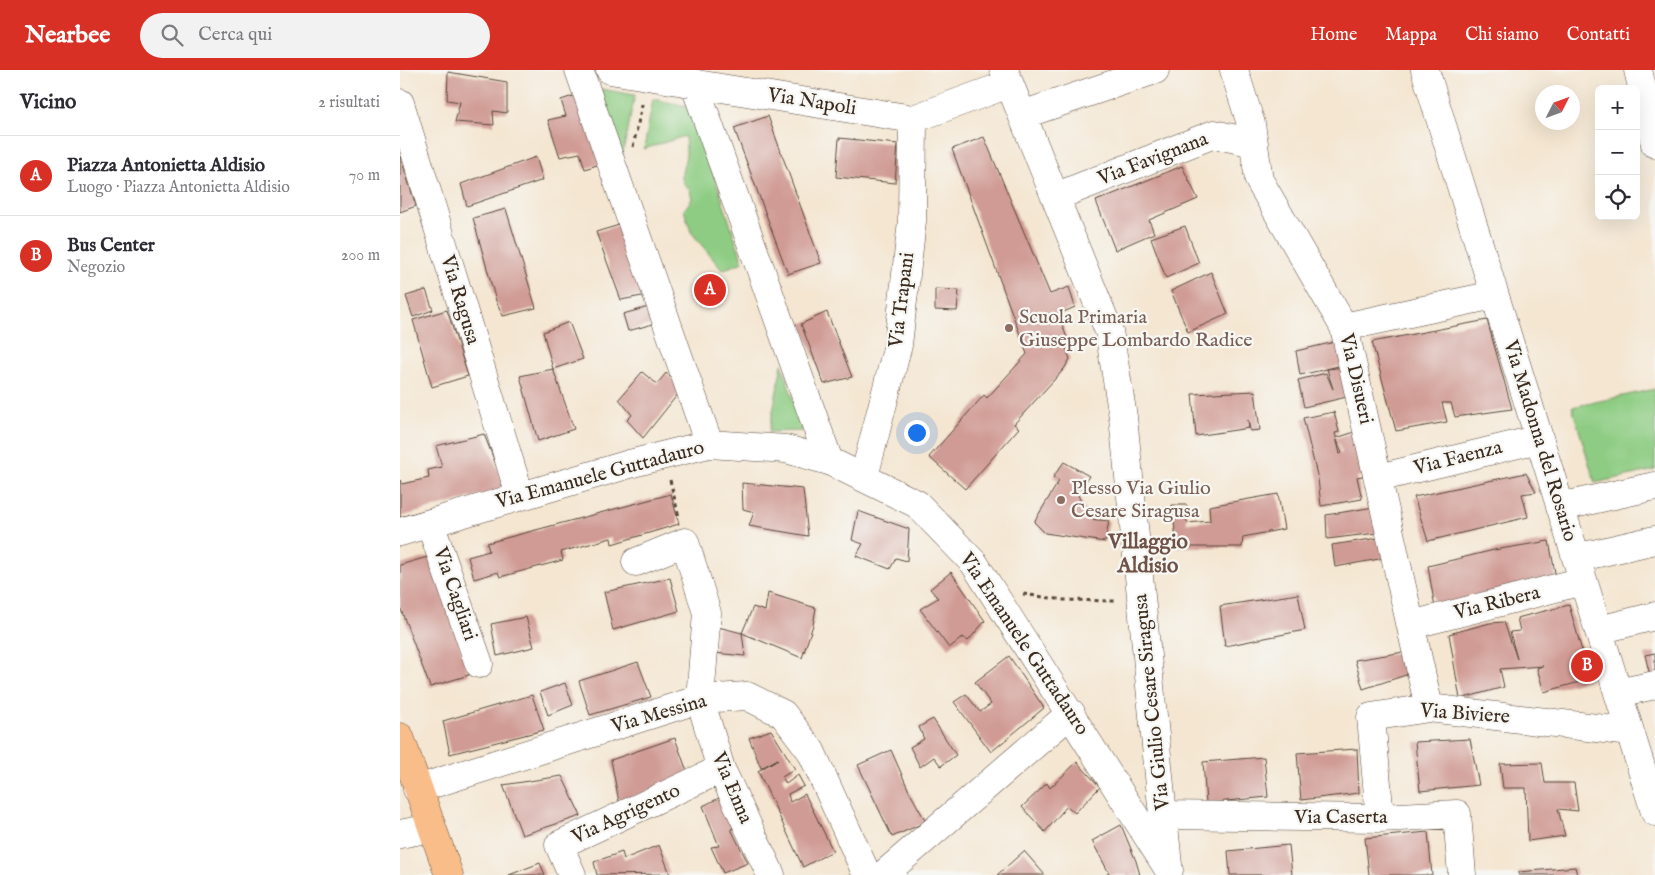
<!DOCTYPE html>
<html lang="it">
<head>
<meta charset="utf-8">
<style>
  :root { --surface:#fff; --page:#f2f2f3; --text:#2b2b33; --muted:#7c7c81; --line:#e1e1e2; --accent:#d93025 }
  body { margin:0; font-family:"IM FELL English",serif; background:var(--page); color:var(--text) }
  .controls { position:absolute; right:15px; top:15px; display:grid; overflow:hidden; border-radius:8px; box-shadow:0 5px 20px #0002 }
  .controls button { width:45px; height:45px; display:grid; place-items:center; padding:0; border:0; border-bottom:1px solid var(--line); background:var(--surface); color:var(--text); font:25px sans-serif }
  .compass { position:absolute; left:1135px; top:15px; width:45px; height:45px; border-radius:50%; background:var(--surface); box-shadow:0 5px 20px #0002; rotate:48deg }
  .you { position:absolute; left:516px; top:362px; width:18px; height:18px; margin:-12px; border:4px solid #fff; border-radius:50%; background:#1a73e8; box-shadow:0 0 0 8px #1a73e833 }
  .badge { display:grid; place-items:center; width:32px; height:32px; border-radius:50%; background:var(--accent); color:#fff; font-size:16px; font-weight:700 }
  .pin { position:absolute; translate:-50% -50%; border:2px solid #fff; box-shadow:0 1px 5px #0006 }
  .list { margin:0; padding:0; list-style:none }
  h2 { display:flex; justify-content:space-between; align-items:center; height:65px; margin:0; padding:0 20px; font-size:21px }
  h2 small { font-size:16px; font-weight:400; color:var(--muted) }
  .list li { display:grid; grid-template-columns:32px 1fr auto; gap:15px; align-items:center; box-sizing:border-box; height:80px; padding:0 20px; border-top:1px solid var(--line) }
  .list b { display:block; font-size:19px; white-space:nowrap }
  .list p { margin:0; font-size:16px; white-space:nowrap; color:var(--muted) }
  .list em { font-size:16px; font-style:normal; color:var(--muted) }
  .icon { flex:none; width:28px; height:28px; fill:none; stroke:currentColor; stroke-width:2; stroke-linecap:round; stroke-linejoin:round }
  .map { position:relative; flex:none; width:1255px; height:805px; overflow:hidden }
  header { display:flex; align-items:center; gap:30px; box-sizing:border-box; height:70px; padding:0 25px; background:var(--accent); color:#fff }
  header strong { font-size:24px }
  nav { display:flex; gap:28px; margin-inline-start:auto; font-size:18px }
  .search { width:350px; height:45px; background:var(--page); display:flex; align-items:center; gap:12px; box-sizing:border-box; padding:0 18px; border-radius:28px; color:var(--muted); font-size:19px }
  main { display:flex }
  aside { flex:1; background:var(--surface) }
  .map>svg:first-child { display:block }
  .green { fill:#8dcc82; stroke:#647b50 }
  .building { fill:#d09b94 }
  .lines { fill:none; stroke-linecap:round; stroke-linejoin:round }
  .minor-casing { stroke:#574639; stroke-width:29 }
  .major-casing { stroke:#574639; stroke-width:29 }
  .path { stroke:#574639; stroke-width:3; stroke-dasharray:4 4; stroke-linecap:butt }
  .minor { stroke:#fff; stroke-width:28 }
  .major { stroke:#f8bd88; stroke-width:28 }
  .education-dot { fill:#8d6e63; stroke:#f6f6f2; stroke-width:2 }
  .labels { text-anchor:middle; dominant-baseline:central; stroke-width:4.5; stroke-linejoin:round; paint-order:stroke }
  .street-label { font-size:20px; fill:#3b2a1e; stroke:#f6f6f2 }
  .education-label { font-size:20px; fill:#785e54; stroke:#f6f6f2; text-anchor:start }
  .neighbourhood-label { font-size:21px; font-weight:bold; fill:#6f5247; stroke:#f6f6f2 }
</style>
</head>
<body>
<header>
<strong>Nearbee</strong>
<div class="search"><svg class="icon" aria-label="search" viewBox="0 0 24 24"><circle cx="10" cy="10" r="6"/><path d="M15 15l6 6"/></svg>Cerca qui</div>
<nav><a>Home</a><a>Mappa</a><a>Chi siamo</a><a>Contatti</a></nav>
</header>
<main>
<aside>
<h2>Vicino<small>2 risultati</small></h2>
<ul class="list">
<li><span class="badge">A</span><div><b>Piazza Antonietta Aldisio</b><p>Luogo · Piazza Antonietta Aldisio</p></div><em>70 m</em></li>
<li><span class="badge">B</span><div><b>Bus Center</b><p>Negozio</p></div><em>200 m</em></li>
</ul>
</aside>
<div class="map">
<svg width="1255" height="805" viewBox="0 0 1255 805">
  <rect width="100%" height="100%" fill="#f6f6f2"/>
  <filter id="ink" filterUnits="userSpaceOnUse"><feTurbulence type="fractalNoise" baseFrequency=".02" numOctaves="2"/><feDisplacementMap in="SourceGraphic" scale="10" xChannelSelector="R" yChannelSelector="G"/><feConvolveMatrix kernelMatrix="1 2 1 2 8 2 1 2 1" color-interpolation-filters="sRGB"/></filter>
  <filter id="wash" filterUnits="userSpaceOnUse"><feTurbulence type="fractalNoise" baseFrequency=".0096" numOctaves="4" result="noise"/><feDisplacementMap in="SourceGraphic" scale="20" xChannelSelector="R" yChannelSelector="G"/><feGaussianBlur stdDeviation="1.12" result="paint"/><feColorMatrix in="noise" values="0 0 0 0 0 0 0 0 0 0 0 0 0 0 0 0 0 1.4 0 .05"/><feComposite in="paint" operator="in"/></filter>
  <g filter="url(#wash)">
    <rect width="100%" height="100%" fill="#f4e6d1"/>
    <!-- green -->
    <path class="green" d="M201,19L235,25L222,87Z
      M253,29L291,37L343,192L322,200L291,162L284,140L292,129L290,120C275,109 285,98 286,83C286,78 285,72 285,66L244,79Z
      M382,294L403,361L369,362Z
      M1255,319V400L1195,413L1172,337Z"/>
    <g id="blocks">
      <!-- building -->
      <path class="building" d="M48,2L107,12V43L93,41L94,55L55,52L60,32L47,30Z
        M182,23L206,92L185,99L180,83L160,87L148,50L166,46L161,30Z
        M368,46L421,193L388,204L334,58Z
        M584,67L650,224L669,217L675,237L659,244L669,275L665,276L670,289L664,299L614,354L619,358L565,419L529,387L584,325L587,328L627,284L552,79Z
        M439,68L498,74L495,113L436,107Z
        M0,86L16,136L0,142Z
        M136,87L143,110L67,136L61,114Z
        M782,96L798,129L749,150L754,163L715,180L696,131Z
        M106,139L136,238L103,246L96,231L73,148Z
        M226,153L252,224L221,230L196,162Z
        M785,156L799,193L766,208L751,168Z
        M811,202L828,244L788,262L771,221Z
        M535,219L559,220L557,241L535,240Z
        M26,220L33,240L13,247L6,226Z
        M256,235L260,252L228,261L223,244Z
        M47,240L68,306L32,317L13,250Z
        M427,242L452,307L424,314L401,254Z
        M1087,250L1112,339L1055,347L1051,333H1042L1047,352L996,361L972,272Z
        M169,252L183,289L153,299L174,359L138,371L120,306L153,299L143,262Z
        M939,271L946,294L927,299L945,297L951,326L904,337L898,310L926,303L933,319L927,299L900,305L896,281Z
        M242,302L257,314L266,303L282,319L243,368L227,350L232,345L219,329Z
        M855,321L860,360L850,361L848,350L849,358L796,366L792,324Z
        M934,342L939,362L935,363L936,367L940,384L942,383L936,368L961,360L972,404L957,407L962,429L921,436L918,409L903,348Z
        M84,364L105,418L0,447V410L2,414L29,408L28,400L42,397L36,376Z
        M664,392L689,406L678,425L689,449L709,451L705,472L645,463L634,452L659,411L653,407Z
        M1126,403L1136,422L1122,424L1128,447L1028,471L1014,427Z
        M342,413L403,419L408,466L349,456L354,442L343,439Z
        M271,424L279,454L212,474L211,468L161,482L163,490L100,507L98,502L74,509L68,487L89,481L87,473Z
        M878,424L884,459L843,467L842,477H777L772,435H787V453L810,451L809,436Z
        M980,436L985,462L927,469L926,445Z
        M458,441L509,459L507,491L496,488L490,499L456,486L463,474L452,470Z
        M985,467L990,487L935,497L932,475Z
        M1149,471L1157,513L1035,538L1028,496L1094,480Z
        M31,486L69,605L30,617L0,537V495Z
        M551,502L585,551L568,571L563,567L549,578L520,539L538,528L530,519Z
        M270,508L279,541L213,560L204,522Z
        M368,523L416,538L413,555L402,588L342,563L345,586L314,583L318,557L342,563L353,537L365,541Z
        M898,524L905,560L825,576L820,536Z
        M1169,535L1190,609L1144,622L1137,598L1143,596L1100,599L1104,617L1060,629L1049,564L1090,553L1104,552L1117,589L1110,562L1120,561L1117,548Z
        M126,547L134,577L97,586L91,554Z
        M1010,581L1015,602L963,619L955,590Z
        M1255,583V605L1250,606L1245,585Z
        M609,586L644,638L591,682L554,632L566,624L580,642L591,634L575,612Z
        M238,592L251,627L190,645L179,611Z
        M165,613L173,635L148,645L140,622Z
        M132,625L144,660L50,684L43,651Z
        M533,649L556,685L541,696L534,687L520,697L510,677L524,669L519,657Z
        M371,660L395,699L382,707L386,714L398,705L404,716L388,724L390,732L405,724L433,781L403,797L358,701L378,689L361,698L349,668Z
        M275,668L289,707L219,732L211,690Z
        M1070,669L1079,715L1020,721L1015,672Z
        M957,679L959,723L901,730L897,683Z
        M491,680L509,721L526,752L492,767L458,695Z
        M864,687L868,727L806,733L803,692Z
        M677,692L700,717L675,743L667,736L645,762L622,737L647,713L650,718Z
        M1142,693L1145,713H1174L1178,741L1158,739L1165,766L1128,771L1126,718H1103L1100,694Z
        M162,706L181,746L122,765L103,715Z
        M323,726L337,756L331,759L348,793L323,803L311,777L319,776L303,736Z
        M721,755L736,791L740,805H706L709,803L692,771Z
        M1028,762L1032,805H969L965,768Z
        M259,775L270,804L197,805L194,792L222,782L224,789Z
        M889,775L892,805H830L828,781Z
        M624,781L645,805H597Z
        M140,793L145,805H109Z
        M1175,797L1177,805H1119V802Z"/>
    </g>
  </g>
  <g filter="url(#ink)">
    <use href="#blocks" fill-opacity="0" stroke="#574639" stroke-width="1"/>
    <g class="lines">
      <defs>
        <path id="minor" d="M179,0L309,374
          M210,0L513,49L609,14
          M604,0L709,261L723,347L768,795
          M834,0L851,54L859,110L944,257L1029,638
          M1025,0L1255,742
          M1238,0L1255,74
          M294,13L429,391
          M0,33L120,426
          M622,45L755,0
          M655,127L814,64L854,73
          M944,257L1094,225
          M464,407L498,275L512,151L513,49
          M978,408L1139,369
          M1160,437L1255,416
          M30,453L79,594
          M0,462L233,393L309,374L386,379L429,391L517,434L574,493L769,800
          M1176,488L1255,470
          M236,492L285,472L307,543L300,629L321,699L371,805
          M1011,555L1183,511
          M1199,560L1255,546
          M1218,623L1255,615
          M17,719L300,629L347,626L383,644L411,681L467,805
          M763,745L980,748L1057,744L1062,805
          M980,748L971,647L1029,638L1230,662
          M0,764L31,758
          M172,805L159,775L321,699
          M483,805L671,643"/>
        <path id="major" d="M0,667L49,805"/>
      </defs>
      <!-- minor casing -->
      <use href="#minor" class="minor-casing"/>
      <!-- major casing -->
      <use href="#major" class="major-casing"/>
      <!-- path -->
      <path class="path" d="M233,77L243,30
        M270,410L279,447
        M623,524L664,530L716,531"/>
      <!-- minor -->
      <use href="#minor" class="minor"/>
      <!-- major -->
      <use href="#major" class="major"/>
    </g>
  </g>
  <!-- markers -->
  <g class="education-dot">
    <circle cx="609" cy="258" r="5"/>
    <circle cx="661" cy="430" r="5"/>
  </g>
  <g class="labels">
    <!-- street labels -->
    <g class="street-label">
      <text transform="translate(412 32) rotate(9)">Via Napoli</text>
      <text transform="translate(753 89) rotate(-21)">Via Favignana</text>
      <text transform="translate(60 230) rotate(73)">Via Ragusa</text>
      <text transform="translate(502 230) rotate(-83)">Via Trapani</text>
      <text transform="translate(956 309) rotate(77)">Via Disueri</text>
      <text transform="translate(1140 371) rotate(73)">Via Madonna del Rosario</text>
      <text transform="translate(1058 388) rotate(-14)">Via Faenza</text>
      <text transform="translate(200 405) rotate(-15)">Via Emanuele Guttadauro</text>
      <text transform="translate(55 524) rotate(71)">Via Cagliari</text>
      <text transform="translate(1097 533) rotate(-14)">Via Ribera</text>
      <text transform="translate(624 574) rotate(56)">Via Emanuele Guttadauro</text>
      <text transform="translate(752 632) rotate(-96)">Via Giulio Cesare Siragusa</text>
      <text transform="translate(259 644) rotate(-16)">Via Messina</text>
      <text transform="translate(1065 644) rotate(4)">Via Biviere</text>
      <text transform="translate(332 718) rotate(67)">Via Enna</text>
      <text transform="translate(226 744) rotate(-25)">Via Agrigento</text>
      <text x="941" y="747">Via Caserta</text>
    </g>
    <!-- education labels -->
    <g class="education-label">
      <text x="619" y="247">Scuola Primaria<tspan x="619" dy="23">Giuseppe Lombardo Radice</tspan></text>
      <text x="671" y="418">Plesso Via Giulio<tspan x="671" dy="23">Cesare Siragusa</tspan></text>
    </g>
    <!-- neighbourhood labels -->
    <g class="neighbourhood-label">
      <text x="748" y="472">Villaggio<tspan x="748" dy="24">Aldisio</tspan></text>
    </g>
  </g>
</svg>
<div class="controls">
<button>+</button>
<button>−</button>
<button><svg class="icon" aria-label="locate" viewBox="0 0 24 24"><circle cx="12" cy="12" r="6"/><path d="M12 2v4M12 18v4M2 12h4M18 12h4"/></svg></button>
</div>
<svg class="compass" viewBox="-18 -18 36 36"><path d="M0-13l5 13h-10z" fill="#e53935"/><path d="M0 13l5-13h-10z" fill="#7c7c81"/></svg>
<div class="you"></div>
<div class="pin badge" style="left:310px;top:220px">A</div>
<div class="pin badge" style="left:1187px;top:596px">B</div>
</div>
</main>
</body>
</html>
